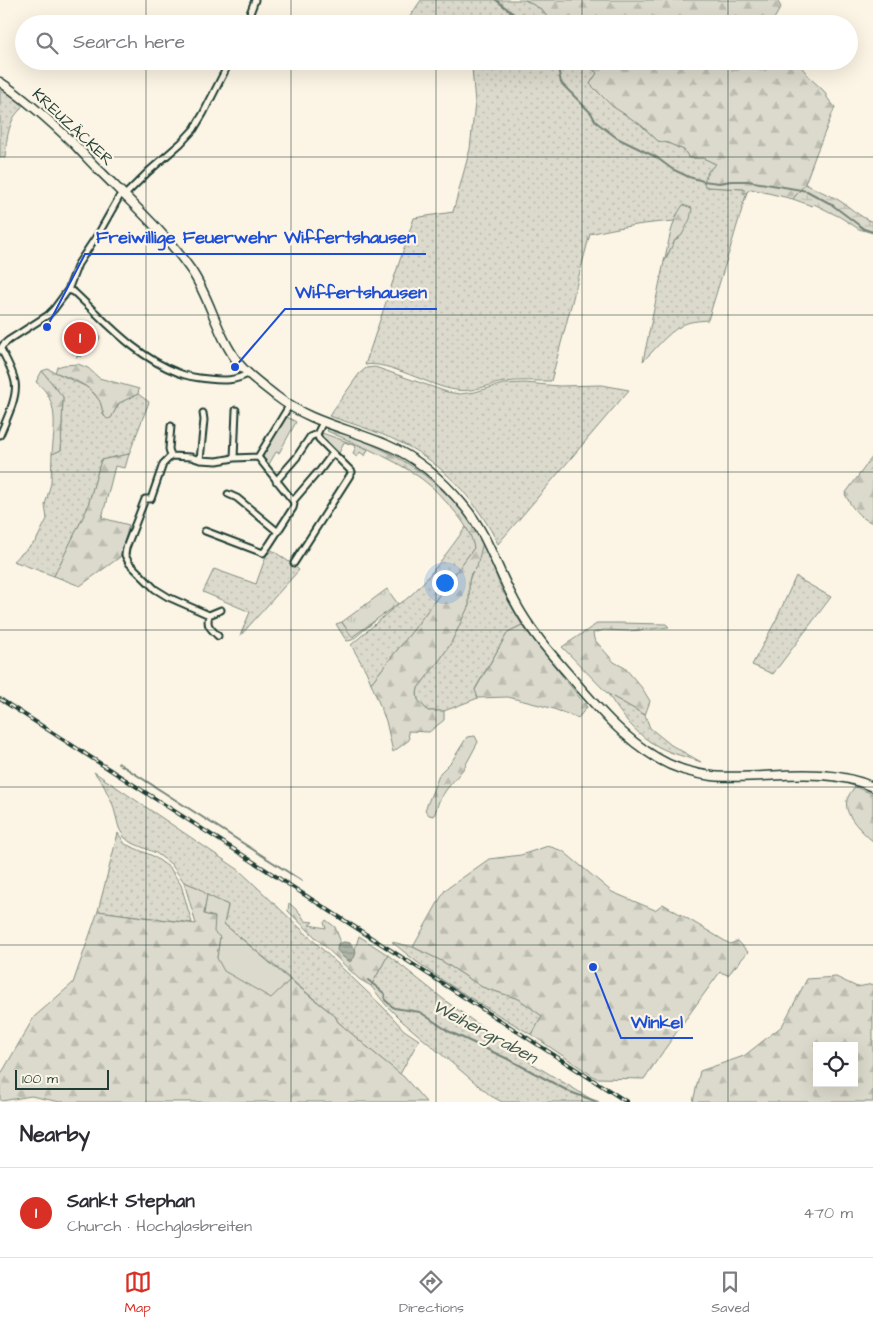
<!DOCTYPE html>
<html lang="en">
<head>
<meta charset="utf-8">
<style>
  :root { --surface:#fff; --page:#f2f2f3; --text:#2b2b33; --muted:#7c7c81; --line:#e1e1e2; --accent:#d93025 }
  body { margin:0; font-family:"Architects Daughter",sans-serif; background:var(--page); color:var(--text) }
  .controls { position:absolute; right:15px; bottom:15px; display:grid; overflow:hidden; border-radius:0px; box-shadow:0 5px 20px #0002 }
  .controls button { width:45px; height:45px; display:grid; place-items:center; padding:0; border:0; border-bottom:1px solid var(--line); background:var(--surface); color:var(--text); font:25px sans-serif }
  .scale { position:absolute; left:15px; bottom:12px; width:94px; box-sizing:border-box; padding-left:5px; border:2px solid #1f3d34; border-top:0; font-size:14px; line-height:18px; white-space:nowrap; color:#1f3d34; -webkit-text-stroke:4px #fcf5e5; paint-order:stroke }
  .you { position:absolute; left:444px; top:582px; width:18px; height:18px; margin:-12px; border:4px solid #fff; border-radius:50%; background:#1a73e8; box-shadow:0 0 0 8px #1a73e833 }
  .badge { display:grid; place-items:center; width:32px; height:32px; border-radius:50%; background:var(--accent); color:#fff; font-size:16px; font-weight:700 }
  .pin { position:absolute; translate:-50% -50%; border:2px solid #fff; box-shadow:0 1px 5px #0006 }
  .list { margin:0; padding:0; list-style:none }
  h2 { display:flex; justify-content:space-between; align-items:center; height:65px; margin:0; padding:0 20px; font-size:21px }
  h2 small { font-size:16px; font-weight:400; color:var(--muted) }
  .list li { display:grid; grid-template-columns:32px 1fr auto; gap:15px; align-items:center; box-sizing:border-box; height:90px; padding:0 20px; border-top:1px solid var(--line) }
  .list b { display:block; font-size:19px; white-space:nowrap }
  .list p { margin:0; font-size:16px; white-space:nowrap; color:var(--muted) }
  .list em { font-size:16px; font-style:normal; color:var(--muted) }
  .icon { flex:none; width:28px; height:28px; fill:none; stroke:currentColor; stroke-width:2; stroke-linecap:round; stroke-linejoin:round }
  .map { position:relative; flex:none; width:873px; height:1102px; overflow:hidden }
  .search { position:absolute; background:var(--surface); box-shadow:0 5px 20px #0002; left:15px; right:15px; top:15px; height:55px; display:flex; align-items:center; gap:12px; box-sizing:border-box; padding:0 18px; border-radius:28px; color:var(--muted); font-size:19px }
  .sheet { height:155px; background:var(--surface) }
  nav { display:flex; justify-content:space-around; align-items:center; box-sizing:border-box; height:70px; border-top:1px solid var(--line); background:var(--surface); font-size:14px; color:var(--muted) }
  nav a { display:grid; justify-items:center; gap:2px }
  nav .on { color:var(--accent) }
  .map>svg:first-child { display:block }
  .grass { fill:url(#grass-dots); stroke:#7e8c80 }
  .forest { fill:url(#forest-firs); stroke:#7e8c80; fill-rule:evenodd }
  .wetland { fill:url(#wetland-marsh); stroke:#7e8c80 }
  .cemetery { fill:url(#cemetery-stones); stroke:#7e8c80 }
  .park { fill:url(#park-tufts); stroke:#7e8c80 }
  .garden { fill:#dcdacc; stroke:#7e8c80 }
  .water { fill:url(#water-rules); stroke:#758479 }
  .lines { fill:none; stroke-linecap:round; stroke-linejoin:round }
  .stream { stroke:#758479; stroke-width:2 }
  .street-casing { stroke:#1f3d34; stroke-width:9 }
  .secondary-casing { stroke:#1f3d34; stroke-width:11 }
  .street { stroke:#fcf5e5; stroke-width:5 }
  .secondary { stroke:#fcf5e5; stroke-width:8 }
  .rail-casing { stroke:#1f3d34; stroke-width:4 }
  .rail { stroke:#fcf5e5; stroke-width:2; stroke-dasharray:5.5; stroke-linecap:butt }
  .grid { fill:none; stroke:#1f3d34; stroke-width:1; stroke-opacity:0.55 }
  .labels { text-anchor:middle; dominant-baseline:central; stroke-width:4.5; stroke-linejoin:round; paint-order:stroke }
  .street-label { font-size:16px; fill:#1f3d34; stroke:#fcf5e5 }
  .water-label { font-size:18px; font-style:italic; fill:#435a51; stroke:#fcf5e5 }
  .leader { fill:none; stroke:#1d4ed8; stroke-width:2 }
  .callout-dot { fill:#1d4ed8; stroke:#fcf5e5; stroke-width:2 }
  .callout-label { font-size:18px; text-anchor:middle; font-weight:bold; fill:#1d4ed8; stroke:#fcf5e5; stroke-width:4.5; stroke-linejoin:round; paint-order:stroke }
</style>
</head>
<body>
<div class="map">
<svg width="873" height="1102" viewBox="0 0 873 1102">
  <defs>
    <pattern id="grass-dots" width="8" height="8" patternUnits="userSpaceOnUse" patternTransform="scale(1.25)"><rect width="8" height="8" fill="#dcdacc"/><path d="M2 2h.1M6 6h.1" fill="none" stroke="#bcbcb0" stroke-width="1.8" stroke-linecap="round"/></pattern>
    <pattern id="forest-firs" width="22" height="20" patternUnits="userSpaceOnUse" patternTransform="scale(1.25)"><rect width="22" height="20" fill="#dcdacc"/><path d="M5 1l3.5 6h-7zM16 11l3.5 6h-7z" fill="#bcbcb0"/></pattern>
    <pattern id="wetland-marsh" width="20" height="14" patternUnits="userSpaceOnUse" patternTransform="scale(1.25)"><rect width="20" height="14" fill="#dcdacc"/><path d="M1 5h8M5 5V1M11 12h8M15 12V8" fill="none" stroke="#bcbcb0"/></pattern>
    <pattern id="cemetery-stones" width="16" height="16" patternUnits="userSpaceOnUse" patternTransform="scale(1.25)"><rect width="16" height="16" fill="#dcdacc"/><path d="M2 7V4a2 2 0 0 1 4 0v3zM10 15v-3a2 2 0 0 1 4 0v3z" fill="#bcbcb0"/></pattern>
    <pattern id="park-tufts" width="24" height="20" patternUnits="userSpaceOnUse" patternTransform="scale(1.25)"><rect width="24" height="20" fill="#dcdacc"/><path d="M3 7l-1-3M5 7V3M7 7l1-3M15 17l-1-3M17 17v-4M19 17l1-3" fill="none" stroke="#bcbcb0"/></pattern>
    <pattern id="water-rules" width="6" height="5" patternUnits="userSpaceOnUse" patternTransform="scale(1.25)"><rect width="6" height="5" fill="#aeb3a7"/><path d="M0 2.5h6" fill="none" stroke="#8d9389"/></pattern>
  </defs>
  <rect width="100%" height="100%" fill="#fcf5e5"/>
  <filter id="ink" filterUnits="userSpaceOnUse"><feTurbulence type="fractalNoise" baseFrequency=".02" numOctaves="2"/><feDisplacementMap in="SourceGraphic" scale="10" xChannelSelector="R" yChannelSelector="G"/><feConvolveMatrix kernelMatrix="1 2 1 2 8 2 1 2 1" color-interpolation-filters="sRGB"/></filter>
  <g filter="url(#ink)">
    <!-- grass -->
    <path class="grass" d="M421,0H525L541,9L553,24H405Z
      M421,61H583L597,73L590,84L612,106L640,124L658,141L668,143L684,150L689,158H703L717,164C708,169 705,175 704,185L708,187L744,189L745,193L747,192L730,249L708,320C699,321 688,321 681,326C666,334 655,350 643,361L664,262L675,240L682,235L677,214L675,221C646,223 618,227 590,234L551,381C535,381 520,380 505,382C488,384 473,393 456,390C430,387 388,360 365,365L414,218L453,212L470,149L475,103L472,68Z
      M0,86L23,103C22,109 16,113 13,119C7,132 6,145 5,158L0,157Z
      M375,367L447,392L460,394L475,392L503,384L525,383L559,386L602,385L629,390L498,544C480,506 448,469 411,448C386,434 356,425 329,416L359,374L366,368Z
      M48,369L89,388L100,401L104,416L111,418L119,403L138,394L149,402L129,454L101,460L87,509L54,576L13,561L36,541L47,519L45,505L51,483L52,454L61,450L63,397L42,371Z
      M466,527L473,540L474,548L414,629L371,683L366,671L351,645L398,604C416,598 453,544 466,527Z
      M483,542L501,588L522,625L508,632L475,689L478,698L444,711H428L418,700L417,694L418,688L439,661L451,643L469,605V581Z
      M272,550L292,564L299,570L240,636L250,612L203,592L214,569L256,584L266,556Z
      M796,576L801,580L831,597L773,674L752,665L776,620Z
      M375,621L352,640L347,641L344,637L336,624L342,622L345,627H366Z
      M608,694L645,715L650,728L671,745L701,762C687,757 672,754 659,747C637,736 621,715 608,694Z
      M94,772L239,870L382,1006L404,1030L419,1040L400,1074L373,1052L338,1022L335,1016L224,924L228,905L207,895L199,888L184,882L171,864L156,853L130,842L124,837L119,828L113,805L103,784Z
      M118,833L125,844L153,856L170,868L181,885L192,923L98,911Z
      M392,942L413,947L442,961L482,987L519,999L542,1016L532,1035C484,1006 435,979 392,942Z
      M388,955L447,1002L531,1063L596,1102H502L491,1096L403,1022L386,1005L371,986Z"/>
    <!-- forest -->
    <path class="forest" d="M525,0H777L781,7L771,24H553L541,9Z
      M583,61H795L799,64L811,79L824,91L828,99L835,107L816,154L805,184L793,199L751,189L744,194V189L708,187L704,185C705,174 709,170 716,164L703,158H689L684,150L668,143L658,141L641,125L612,106L590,84L597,73Z
      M683,205L692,208L690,219L682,235L675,240L664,262C669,242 671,221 683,205Z
      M78,364L88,368L99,378L139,389L138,394L119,403L111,418L107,419C101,413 103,406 99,400C90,384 71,379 55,372L57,367L64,365Z
      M42,371L63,397L61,450L52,454C54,428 60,400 36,382Z
      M329,428C376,444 417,463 451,499C456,504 461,508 464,513C471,522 477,533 483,542L477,567L471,573L469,581V605L451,643L439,661L418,688L417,694L418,700L428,711H444V720L429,732L408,731L409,740L393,752L386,721L371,683L414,629L474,548C471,531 461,518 449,505C444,500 439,494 433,488C404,462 363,447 327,431Z
      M129,454L125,468L115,466L102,518L129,525L120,557L80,586L54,576L87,509L101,460Z
      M873,456V523C858,517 852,508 845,494Z
      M598,623H618L666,624L669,627L630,631L604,630L593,633L594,639L614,662L625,668L642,688L650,701L645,715L608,694L562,647Z
      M522,625L587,707L578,718L551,708L508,697L478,698L475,690L508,632Z
      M475,736L478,742L464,768L446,790L439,801L434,816L429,815L425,810L440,773L452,761L467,737Z
      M855,787L873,794V841C867,837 863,832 858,827C846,813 841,802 855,787Z
      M548,846L563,851L612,892L655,910L663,904L730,944L738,941L748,952L728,975L720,972L685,1020L644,1079L596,1078L532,1035L542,1016L519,999L482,987L442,961L413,947L445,890L489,859L521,855Z
      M184,882L199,888L207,895L204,914L215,917L220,937L217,958L271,997L290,980L335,1016L338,1022L373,1052L404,1077L426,1102H60L31,1096L2,1101L0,1099V1076L34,1017L73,983L98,911L196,924Z
      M289,903L300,913L305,921L313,922L309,925L326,928L324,923L326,920L335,927L340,940L338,944L356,952L355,949L359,936L388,955L371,986L359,979L288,911Z
      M836,977L857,987L873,984V1102H693L700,1071L744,1056L782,1026L807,979ZM817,1046H854V1083H817Z"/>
    <!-- wetland -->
    <path class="wetland" d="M805,184C815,189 825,193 835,198C848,205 859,217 873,222V233L859,229L840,217L814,204L812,206L793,199Z"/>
    <!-- cemetery -->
    <path class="cemetery" d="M82,324C89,326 97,330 100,337L99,340L87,348L81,357L79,356L77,357H76L80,354L77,351L73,354C66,340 64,329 82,324Z"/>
    <!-- park -->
    <path class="park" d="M387,589L398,604L352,637L342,622Z"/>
    <!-- garden -->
    <path class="garden" d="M287,417L296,422L279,453L276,452L268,466L263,457L265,450L283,420Z
      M322,433L368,449L365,456L360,452L357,457L353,454L356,446L344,442L339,453L344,457L341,459L323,441L321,438Z
      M207,895L228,905L224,924L290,980L271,998L224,971L217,958L220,937L214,932L215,917L204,914Z"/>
    <!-- water -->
    <path class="water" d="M344,942L350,943C357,950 358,955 350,962L343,957L337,950L338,944Z"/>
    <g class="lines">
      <!-- stream -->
      <path class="stream" d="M496,0L526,24
        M556,61L557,62L561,83L591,113L596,122L617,138L656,157L672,169L689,177L703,181L719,183L731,181H748L807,191L831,204L864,229L873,232
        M118,763L302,881
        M368,980L385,994V1000L394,1008L420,1012L448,1031L510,1060L570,1092L598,1102"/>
      <defs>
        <path id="street" d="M246,24L255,0
          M125,195L148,172L181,143L194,129L203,114L230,61
          M68,290L74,292C106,322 136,357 179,373C188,377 198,378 208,379C224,381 236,381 249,373
          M0,350L3,345L9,340L48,315L54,309L68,290L78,264L100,231L122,192
          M171,426L169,449L171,456
          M0,435C6,420 18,397 15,382C13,371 6,359 1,349
          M298,455L310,437L317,434
          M234,458L236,410
          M200,460L204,420L203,413
          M318,473L333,453
          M276,481L297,457
          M228,494L237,498L278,532
          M293,501L317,473
          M205,531L263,553L269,545L293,508L294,504L293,501L258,457
          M294,563L352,472L319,439L317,434L323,422
          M221,610L209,615L168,597L155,589L129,563L125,555L126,548L145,499H151L163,464L171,456L191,457L200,460L217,461L234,458L258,457L289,406
          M209,615C206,626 210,628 218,636"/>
        <path id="secondary" d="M0,82C26,99 50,121 73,143C83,153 92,164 102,173C133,204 165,233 191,270C211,299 217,337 240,365C250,377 264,386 276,396C309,422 347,428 385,444C415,457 443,480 464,506C487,533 497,569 514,600C529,629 550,653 571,677C597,707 622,737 657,758C711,790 764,771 821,775C839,776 857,780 873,787"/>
      </defs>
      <!-- street casing -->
      <use href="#street" class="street-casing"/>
      <!-- secondary casing -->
      <use href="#secondary" class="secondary-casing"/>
      <!-- street -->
      <use href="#street" class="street"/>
      <!-- secondary -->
      <use href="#secondary" class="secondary"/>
      <defs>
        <path id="rail" d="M0,699L627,1102"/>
      </defs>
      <!-- rail casing -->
      <use href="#rail" class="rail-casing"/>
      <!-- rail -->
      <use href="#rail" class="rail"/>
    </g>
  </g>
  <!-- grid -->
  <path class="grid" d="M146,0V24M291,0V24M436,0V24M582,0V24M728,0V24M146,61V1102M291,61V1102M436,61V1102M582,61V1102M728,61V1102M0,157H873M0,315H873M0,472H873M0,630H873M0,787H873M0,945H873"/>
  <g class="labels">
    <!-- street labels -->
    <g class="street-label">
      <text transform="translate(73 127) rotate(43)">KREUZÄCKER</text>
    </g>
    <!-- water labels -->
    <g class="water-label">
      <text transform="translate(485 1032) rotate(28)">Weihergraben</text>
    </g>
  </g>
  <!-- callouts -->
  <path class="leader" d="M47 327L85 254H426M235 367L285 309H437M593 967L621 1038H693"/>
  <g class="callout-dot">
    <circle cx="47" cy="327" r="5"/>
    <circle cx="235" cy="367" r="5"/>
    <circle cx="593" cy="967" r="5"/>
  </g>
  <g class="callout-label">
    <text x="256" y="243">Freiwillige Feuerwehr Wiffertshausen</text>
    <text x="361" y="298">Wiffertshausen</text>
    <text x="657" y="1028">Winkel</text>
  </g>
</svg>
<div class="controls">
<button><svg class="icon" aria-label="locate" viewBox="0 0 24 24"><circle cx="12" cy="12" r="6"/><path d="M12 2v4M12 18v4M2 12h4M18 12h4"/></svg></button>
</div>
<div class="scale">100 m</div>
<div class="you"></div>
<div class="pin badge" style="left:80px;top:338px">1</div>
<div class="search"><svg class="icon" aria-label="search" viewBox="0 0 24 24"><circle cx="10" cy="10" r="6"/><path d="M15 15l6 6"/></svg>Search here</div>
</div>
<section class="sheet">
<h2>Nearby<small></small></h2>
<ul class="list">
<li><span class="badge">1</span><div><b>Sankt Stephan</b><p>Church · Hochglasbreiten</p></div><em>470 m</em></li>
</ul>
</section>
<nav>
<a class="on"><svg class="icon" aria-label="map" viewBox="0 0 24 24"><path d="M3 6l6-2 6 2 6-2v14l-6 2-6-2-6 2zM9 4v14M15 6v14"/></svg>Map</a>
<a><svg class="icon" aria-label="directions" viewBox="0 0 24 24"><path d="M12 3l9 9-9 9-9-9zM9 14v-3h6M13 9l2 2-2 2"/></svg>Directions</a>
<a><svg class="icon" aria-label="saved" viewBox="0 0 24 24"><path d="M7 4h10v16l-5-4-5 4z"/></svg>Saved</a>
</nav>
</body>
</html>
